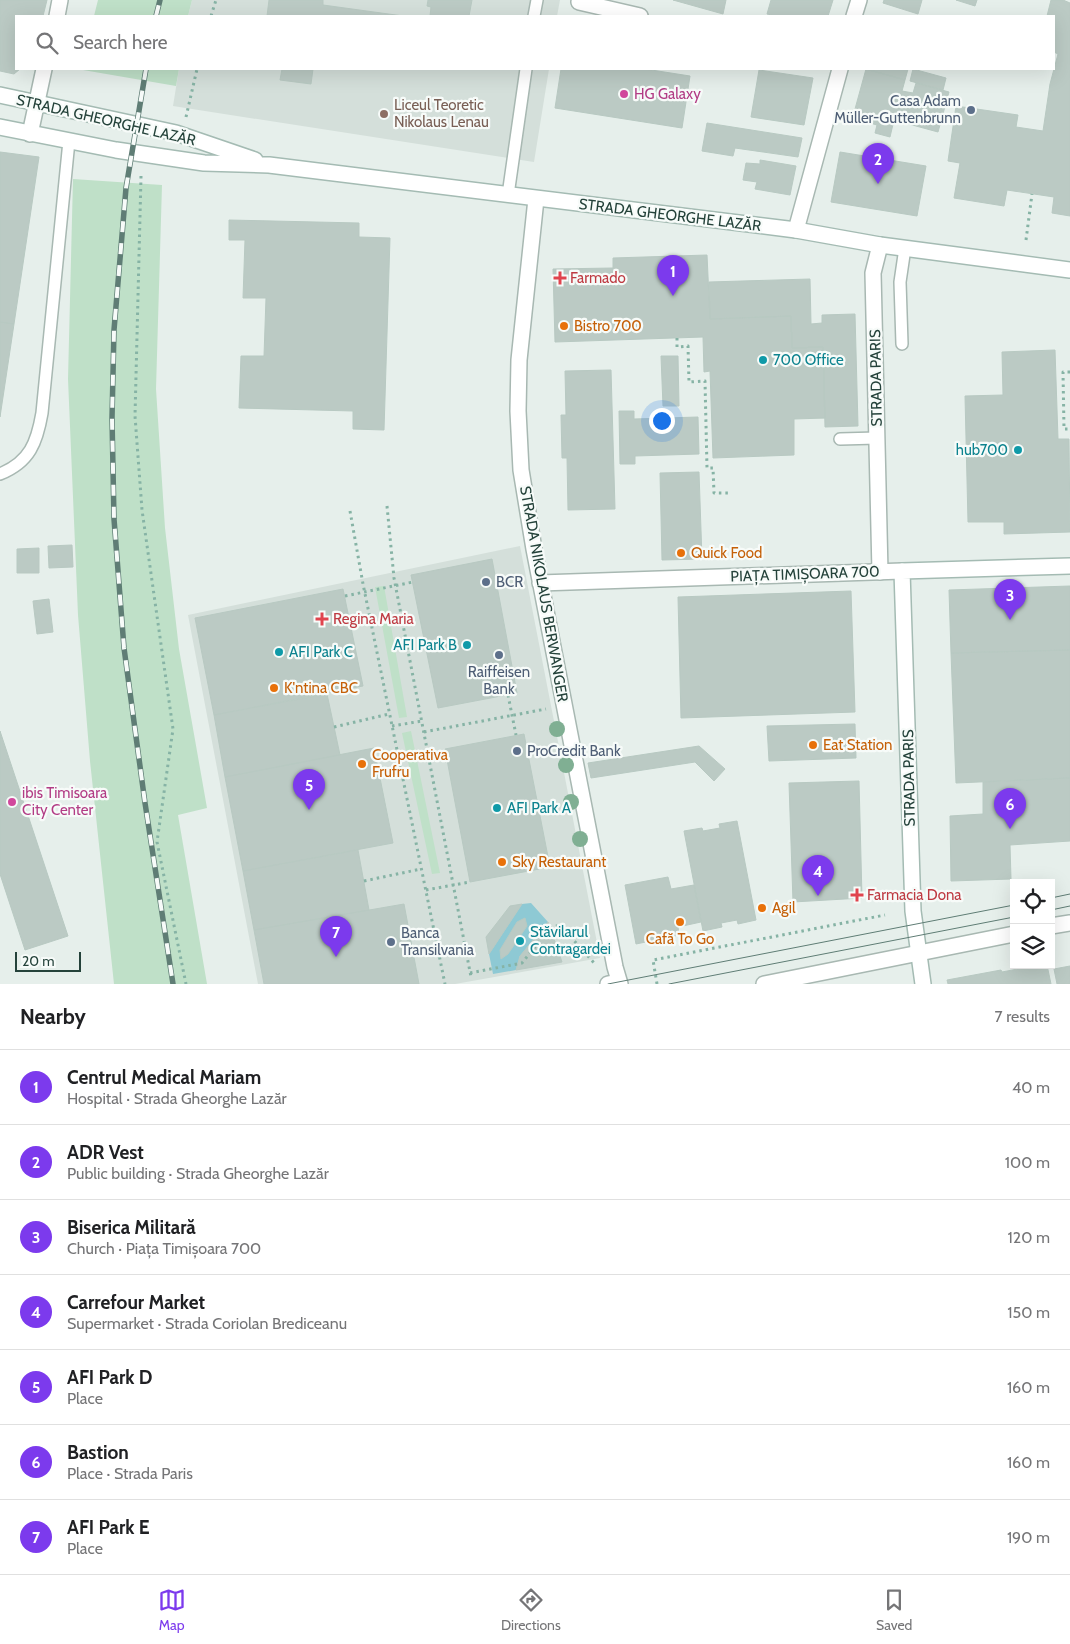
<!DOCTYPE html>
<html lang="en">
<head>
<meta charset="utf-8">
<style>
  :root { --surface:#fff; --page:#f6f6f6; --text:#202124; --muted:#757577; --line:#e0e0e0; --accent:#7c3aed }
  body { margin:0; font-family:Cabin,sans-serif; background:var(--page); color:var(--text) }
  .controls { position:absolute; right:15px; bottom:15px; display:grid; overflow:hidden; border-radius:0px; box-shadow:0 5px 20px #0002 }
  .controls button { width:45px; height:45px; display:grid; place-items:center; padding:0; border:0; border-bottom:1px solid var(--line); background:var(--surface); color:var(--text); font:25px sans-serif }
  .scale { position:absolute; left:15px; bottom:12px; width:66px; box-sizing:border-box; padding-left:5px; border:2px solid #24423a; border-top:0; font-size:14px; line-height:18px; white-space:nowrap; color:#24423a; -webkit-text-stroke:4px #f7fbf9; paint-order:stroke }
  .you { position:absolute; left:661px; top:420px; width:18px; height:18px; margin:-12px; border:4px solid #fff; border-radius:50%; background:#1a73e8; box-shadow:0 0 0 8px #1a73e833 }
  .badge { display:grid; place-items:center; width:32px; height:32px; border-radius:50%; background:var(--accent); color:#fff; font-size:16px; font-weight:700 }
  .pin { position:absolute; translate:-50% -41px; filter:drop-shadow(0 1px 2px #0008) }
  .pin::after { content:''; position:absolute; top:26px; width:18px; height:15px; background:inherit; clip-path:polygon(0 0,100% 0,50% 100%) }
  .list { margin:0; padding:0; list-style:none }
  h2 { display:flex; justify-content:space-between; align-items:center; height:65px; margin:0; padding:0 20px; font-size:21px }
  h2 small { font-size:16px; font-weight:400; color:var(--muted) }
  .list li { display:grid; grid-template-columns:32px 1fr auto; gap:15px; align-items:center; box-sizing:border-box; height:75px; padding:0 20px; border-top:1px solid var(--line) }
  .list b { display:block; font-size:19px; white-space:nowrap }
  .list p { margin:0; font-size:16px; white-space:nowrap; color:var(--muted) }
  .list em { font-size:16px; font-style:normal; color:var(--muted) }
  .icon { flex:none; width:28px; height:28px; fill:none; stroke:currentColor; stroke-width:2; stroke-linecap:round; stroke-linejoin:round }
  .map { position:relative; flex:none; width:1070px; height:984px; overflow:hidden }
  .search { position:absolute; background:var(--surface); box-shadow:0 5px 20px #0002; left:15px; right:15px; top:15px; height:55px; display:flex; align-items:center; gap:12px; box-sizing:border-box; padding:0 18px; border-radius:0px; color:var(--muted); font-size:19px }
  .sheet { height:590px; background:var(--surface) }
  nav { display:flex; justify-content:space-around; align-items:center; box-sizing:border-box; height:70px; border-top:1px solid var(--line); background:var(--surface); font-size:14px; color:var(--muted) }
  nav a { display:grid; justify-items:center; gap:2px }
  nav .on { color:var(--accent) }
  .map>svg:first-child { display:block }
  .built { fill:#d4dfda }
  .green { fill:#bfe0c8 }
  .water { fill:#8ec9d4 }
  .building { fill:#bbcac4; stroke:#b8c9c2 }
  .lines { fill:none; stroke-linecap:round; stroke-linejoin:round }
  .service-casing { stroke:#a8b8b2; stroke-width:14 }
  .minor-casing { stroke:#a8b8b2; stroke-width:18 }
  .tertiary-casing { stroke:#a8b8b2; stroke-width:18 }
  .secondary-casing { stroke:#a4bbb3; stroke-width:18 }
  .path { stroke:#86b3a5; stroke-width:3; stroke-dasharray:2.5 4; stroke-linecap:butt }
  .service { stroke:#fff; stroke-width:11 }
  .minor { stroke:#fff; stroke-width:15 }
  .tertiary { stroke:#fff; stroke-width:15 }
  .secondary { stroke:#fff; stroke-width:15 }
  .tram { stroke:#5f7d75; stroke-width:1 }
  .rail-casing { stroke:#5f7d75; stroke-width:5.5 }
  .rail { stroke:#f7fbf9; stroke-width:4; stroke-dasharray:11; stroke-linecap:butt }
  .path-bridge { stroke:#86b3a5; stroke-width:3; stroke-dasharray:2.5 4; stroke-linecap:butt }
  .tree { fill:#80af93 }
  .hotel-dot { fill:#d1479c; stroke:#f7fbf9; stroke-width:2 }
  .service-dot { fill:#5c6f8a; stroke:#f7fbf9; stroke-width:2 }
  .education-dot { fill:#8d6e63; stroke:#f7fbf9; stroke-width:2 }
  .health-dot { fill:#e0444e; stroke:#f7fbf9; stroke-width:2 }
  .food-dot { fill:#e8710a; stroke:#f7fbf9; stroke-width:2 }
  .culture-dot { fill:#0f9aa8; stroke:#f7fbf9; stroke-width:2 }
  .labels { text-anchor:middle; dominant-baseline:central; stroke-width:4.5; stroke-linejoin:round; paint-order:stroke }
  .hotel-label { font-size:15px; fill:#b23c85; stroke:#f7fbf9; text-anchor:start }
  .service-label { font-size:15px; fill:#4e5e75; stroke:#f7fbf9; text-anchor:start }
  .education-label { font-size:15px; fill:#785e54; stroke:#f7fbf9; text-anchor:start }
  .street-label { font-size:15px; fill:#24423a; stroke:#f7fbf9 }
  .health-label { font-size:15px; fill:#be3a42; stroke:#f7fbf9; text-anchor:start }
  .food-label { font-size:15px; fill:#c56008; stroke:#f7fbf9; text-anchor:start }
  .culture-label { font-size:15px; fill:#0d838f; stroke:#f7fbf9; text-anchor:start }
</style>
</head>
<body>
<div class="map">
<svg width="1070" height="984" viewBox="0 0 1070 984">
  <rect width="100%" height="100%" fill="#e6efeb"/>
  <!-- built -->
  <path class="built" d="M192,0H560L557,16H188Z
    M179,69H549L534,162L173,106Z
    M520,546L600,958L455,984H258L188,615Z"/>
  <!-- green -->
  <path class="green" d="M98,0H192L188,16H94Z
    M84,69H179L176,86L83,70Z
    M73,179L162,185L156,389L165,528L179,649L207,808L178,815L207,984H114L90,761L78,615L68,379Z
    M384,586L407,717L399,718L375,587Z
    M411,731L440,873L432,874L402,733Z"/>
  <!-- water -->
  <path class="water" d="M531,903L548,922L520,956L516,970L493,974L489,954L522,904Z"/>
  <!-- building -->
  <path class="building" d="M0,0H47L43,16H16V69H20L14,74L0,71Z
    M269,0H323V5L403,16H267Z
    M428,0H472L469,16H430L431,7L427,6Z
    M673,0H726L723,14Z
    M771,0H833L828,16H772V15L767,14Z
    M884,0H922L918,14L883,3Z
    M956,0H977L975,6Z
    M1051,0H1063L1070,3V216L1052,213L1054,197L1007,190L1004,206L954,198L960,163L948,161L956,106L1018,115L1016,127L1043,131L1050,84L1058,54L1054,52V16H1047Z
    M282,69H313L311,84L280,80Z
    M561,69H645L690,76L682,128L555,108Z
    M866,69L905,80L902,91L913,93L916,83L949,92L938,132L894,120L890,137L875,133L877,125L856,119L859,110L855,109Z
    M866,69H908L905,80Z
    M913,69L946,78L943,90L910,81Z
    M759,70L813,78L804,125L751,117Z
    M707,123L802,138L798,157L735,148L733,156L702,151Z
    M0,152L39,157L14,324L0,322Z
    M840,152L926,166L917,216L831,202Z
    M760,160L796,166L790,195L755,189L757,182L743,180L746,163L760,164Z
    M229,220L359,223V237L390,238L384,430L353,429V411L239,408L241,356H264L266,298H243L245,240H229Z
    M707,255L710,319L791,316L792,348L823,347L825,418L794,419V455L713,458L710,371L704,372L703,337L555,342L553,269L613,268V258Z
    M810,279L811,324L822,323V315L855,314L858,426L825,427L823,347L792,348L791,316L710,319L709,282Z
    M0,322L14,324L0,417Z
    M1055,350L1058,439H1069L1070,532L1004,534V522H968L965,396L1003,395L1002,352Z
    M661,356H678L679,406H663Z
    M611,370L615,509L568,510L567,458H562L561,415H566L565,371Z
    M619,411H634V419L698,417L699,454L635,456V464H620Z
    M699,472L702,559L662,560L660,473Z
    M72,545L73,567L49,568L48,546Z
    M39,548V573H17V549Z
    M492,559L517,693L438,708L411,575Z
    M1070,586V650L951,653L949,590Z
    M343,589L363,686L214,715L195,618Z
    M851,591L855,712L681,718L678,597Z
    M49,599L53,632L37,634L33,601Z
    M1070,650V778L956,783L951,653Z
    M327,694L340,755L225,777L214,715Z
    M855,724L856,758L769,761L767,726Z
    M0,731L68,936L25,950L0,874Z
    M524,734L550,867L470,882L445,749Z
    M699,746L725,769L714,781L695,762L591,778L588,763Z
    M374,748L393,843L243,871L225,777Z
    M1070,778V841L1010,845L1011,879L951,881L950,816L983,814V782Z
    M859,781L862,898L793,902L789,783Z
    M737,821L756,920L738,924L737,920L721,923L722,927L703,931L684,831L702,828L703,831L720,828L719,824Z
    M358,850L369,910L254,930L243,871Z
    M668,877L671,889L694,885L701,922L678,927L679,935L636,944L625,885Z
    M404,904L419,984H264L254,930Z
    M522,904L489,954L486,937L510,906Z
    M525,918L527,926L508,954L501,959L500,950L517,922Z
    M548,922L562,962L516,970L520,956Z
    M1038,965H1047L1051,984H948L947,980L1001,970L1002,972Z
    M1070,966V984H1057L1054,969Z"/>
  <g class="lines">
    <defs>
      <path id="service" d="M534,16L537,0
        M508,195L526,69
        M902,344L900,282L905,248
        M840,439L877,438
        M0,474C30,462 37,442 42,413L69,141"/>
      <path id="minor" d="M579,2L640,16
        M57,16L60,0
        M854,16L859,0
        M30,134L44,69
        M796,230L840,69
        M880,572L873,273L880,245
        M1051,926L1070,923
        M919,953L1014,934
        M608,984L618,982"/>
      <path id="tertiary" d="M536,199L519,360L518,411L521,470L534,549L615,967L620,984
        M540,583L902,571
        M764,984L919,953"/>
      <path id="secondary" d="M0,95L176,133L255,160
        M0,127L116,150L204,163L269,165L796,230L880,245L1070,270
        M923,984L913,911L902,571L1070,566"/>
    </defs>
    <!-- service casing -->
    <use href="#service" class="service-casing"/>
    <!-- minor casing -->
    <use href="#minor" class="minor-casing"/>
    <!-- tertiary casing -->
    <use href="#tertiary" class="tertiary-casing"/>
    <!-- secondary casing -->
    <use href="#secondary" class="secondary-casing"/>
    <!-- path -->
    <path class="path" d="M211,16L216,0
      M186,117L197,69
      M141,176L135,416L142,510L173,729L157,842L186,984
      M1026,240L1032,194
      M677,338V347L688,346L689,382L705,381L707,468H713L714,493H730
      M1070,372H1063L1064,429H1070
      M387,506L394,578L471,977
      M350,511L363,584L445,984
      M392,726L422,721
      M334,727L389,714
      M424,732L546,709
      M364,881L421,869
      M426,890L470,882
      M470,973L522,963L550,928L560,925L595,964
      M657,984L653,960L885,915"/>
    <!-- service -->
    <use href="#service" class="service"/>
    <!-- minor -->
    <use href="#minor" class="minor"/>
    <!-- tertiary -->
    <use href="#tertiary" class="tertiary"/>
    <!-- secondary -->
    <use href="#secondary" class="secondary"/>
    <!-- tram -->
    <path class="tram" d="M1051,898L1070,894
      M1051,910L1070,906
      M608,984L1014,905
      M669,984L1014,917"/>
    <defs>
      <path id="rail" d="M156,16L160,0
        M146,69L126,188L114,330L112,418L114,519L124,648L145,803L173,984"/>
    </defs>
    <!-- rail casing -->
    <use href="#rail" class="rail-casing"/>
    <!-- rail -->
    <use href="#rail" class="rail"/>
    <!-- path-bridge -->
    <path class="path-bridge" d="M345,596L413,582
      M508,695L516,735"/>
  </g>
  <!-- trees -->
  <g class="tree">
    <circle cx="557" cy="729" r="8"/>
    <circle cx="566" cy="765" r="8"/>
    <circle cx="571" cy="802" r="8"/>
    <circle cx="580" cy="839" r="8"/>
  </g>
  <!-- markers -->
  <g class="hotel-dot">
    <circle cx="624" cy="94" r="5"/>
    <circle cx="12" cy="802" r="5"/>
  </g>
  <g class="service-dot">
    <circle cx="971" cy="110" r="5"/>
    <circle cx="486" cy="582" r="5"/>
    <circle cx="499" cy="655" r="5"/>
    <circle cx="517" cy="751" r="5"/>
    <circle cx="391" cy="942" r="5"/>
  </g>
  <circle class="education-dot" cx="384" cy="114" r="5"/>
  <g class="health-dot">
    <path d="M557.5 270.5h5v5h5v5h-5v5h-5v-5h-5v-5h5z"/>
    <path d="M319.5 611.5h5v5h5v5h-5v5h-5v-5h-5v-5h5z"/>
    <path d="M854.5 887.5h5v5h5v5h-5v5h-5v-5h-5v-5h5z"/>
  </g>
  <g class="food-dot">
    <circle cx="564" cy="326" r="5"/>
    <circle cx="681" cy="553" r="5"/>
    <circle cx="274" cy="688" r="5"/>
    <circle cx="813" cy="745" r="5"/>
    <circle cx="362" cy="764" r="5"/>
    <circle cx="502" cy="862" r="5"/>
    <circle cx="762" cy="908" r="5"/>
    <circle cx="680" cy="922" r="5"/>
  </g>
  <g class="culture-dot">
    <circle cx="763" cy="360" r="5"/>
    <circle cx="1018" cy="450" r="5"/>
    <circle cx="467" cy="645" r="5"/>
    <circle cx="279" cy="652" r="5"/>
    <circle cx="497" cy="808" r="5"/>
    <circle cx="520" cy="941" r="5"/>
  </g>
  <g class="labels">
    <!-- hotel labels -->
    <g class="hotel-label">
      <text x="634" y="94">HG Galaxy</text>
      <text x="22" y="793">ibis Timisoara<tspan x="22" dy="17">City Center</tspan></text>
    </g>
    <!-- service labels -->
    <g class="service-label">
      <text x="961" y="101" text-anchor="end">Casa Adam<tspan x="961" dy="17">Müller-Guttenbrunn</tspan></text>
      <text x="496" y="582">BCR</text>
      <text x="499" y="672" text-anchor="middle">Raiffeisen<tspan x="499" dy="17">Bank</tspan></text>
      <text x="527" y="751">ProCredit Bank</text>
      <text x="401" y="933">Banca<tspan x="401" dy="17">Transilvania</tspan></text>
    </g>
    <!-- education labels -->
    <g class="education-label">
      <text x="394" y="105">Liceul Teoretic<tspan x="394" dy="17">Nikolaus Lenau</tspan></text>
    </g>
    <!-- street labels -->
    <g class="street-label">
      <text transform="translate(106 120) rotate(13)">STRADA GHEORGHE LAZĂR</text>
      <text transform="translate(670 215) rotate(7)">STRADA GHEORGHE LAZĂR</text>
      <text transform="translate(876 378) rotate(-91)">STRADA PARIS</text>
      <text transform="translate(805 574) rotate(-2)">PIAȚA TIMIȘOARA 700</text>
      <text transform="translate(544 594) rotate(80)">STRADA NIKOLAUS BERWANGER</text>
      <text transform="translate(909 778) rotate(-91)">STRADA PARIS</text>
    </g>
    <!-- health labels -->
    <g class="health-label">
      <text x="570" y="278">Farmado</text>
      <text x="333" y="619">Regina Maria</text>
      <text x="867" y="895">Farmacia Dona</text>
    </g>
    <!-- food labels -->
    <g class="food-label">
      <text x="574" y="326">Bistro 700</text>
      <text x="691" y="553">Quick Food</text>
      <text x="284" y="688">K'ntina CBC</text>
      <text x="823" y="745">Eat Station</text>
      <text x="372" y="755">Cooperativa<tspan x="372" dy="17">Frufru</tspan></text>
      <text x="512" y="862">Sky Restaurant</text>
      <text x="772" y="908">Agil</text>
      <text x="680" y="939" text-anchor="middle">Cafă To Go</text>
    </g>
    <!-- culture labels -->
    <g class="culture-label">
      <text x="773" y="360">700 Office</text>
      <text x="1008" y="450" text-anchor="end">hub700</text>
      <text x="457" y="645" text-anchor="end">AFI Park B</text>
      <text x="289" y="652">AFI Park C</text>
      <text x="507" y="808">AFI Park A</text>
      <text x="530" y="932">Stăvilarul<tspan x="530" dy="17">Contragardei</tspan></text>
    </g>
  </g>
</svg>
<div class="controls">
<button><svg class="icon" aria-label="locate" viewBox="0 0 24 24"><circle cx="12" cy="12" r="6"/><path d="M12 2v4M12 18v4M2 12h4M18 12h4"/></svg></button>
<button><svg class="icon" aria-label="layers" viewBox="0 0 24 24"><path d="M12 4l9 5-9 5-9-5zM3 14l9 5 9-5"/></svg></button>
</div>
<div class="scale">20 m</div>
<div class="you"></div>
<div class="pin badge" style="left:673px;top:296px">1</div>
<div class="pin badge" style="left:878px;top:184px">2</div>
<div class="pin badge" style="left:1010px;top:620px">3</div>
<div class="pin badge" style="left:818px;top:896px">4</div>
<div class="pin badge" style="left:309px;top:810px">5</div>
<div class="pin badge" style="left:1010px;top:829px">6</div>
<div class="pin badge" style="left:336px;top:957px">7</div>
<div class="search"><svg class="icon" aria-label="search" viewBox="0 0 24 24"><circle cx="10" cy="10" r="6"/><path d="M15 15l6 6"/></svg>Search here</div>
</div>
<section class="sheet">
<h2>Nearby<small>7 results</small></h2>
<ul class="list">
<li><span class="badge">1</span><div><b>Centrul Medical Mariam</b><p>Hospital · Strada Gheorghe Lazăr</p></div><em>40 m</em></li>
<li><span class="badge">2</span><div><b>ADR Vest</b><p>Public building · Strada Gheorghe Lazăr</p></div><em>100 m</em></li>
<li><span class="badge">3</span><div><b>Biserica Militară</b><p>Church · Piața Timișoara 700</p></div><em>120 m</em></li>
<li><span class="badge">4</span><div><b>Carrefour Market</b><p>Supermarket · Strada Coriolan Brediceanu</p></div><em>150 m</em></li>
<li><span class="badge">5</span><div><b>AFI Park D</b><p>Place</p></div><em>160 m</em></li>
<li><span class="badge">6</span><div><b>Bastion</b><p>Place · Strada Paris</p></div><em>160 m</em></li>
<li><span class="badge">7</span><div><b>AFI Park E</b><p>Place</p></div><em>190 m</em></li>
</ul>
</section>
<nav>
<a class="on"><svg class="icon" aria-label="map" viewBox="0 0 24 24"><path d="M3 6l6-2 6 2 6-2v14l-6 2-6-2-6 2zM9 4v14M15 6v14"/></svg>Map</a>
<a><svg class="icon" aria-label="directions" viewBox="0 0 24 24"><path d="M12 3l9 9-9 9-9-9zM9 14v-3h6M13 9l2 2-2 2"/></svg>Directions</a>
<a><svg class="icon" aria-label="saved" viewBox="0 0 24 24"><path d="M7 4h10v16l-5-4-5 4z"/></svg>Saved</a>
</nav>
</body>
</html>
